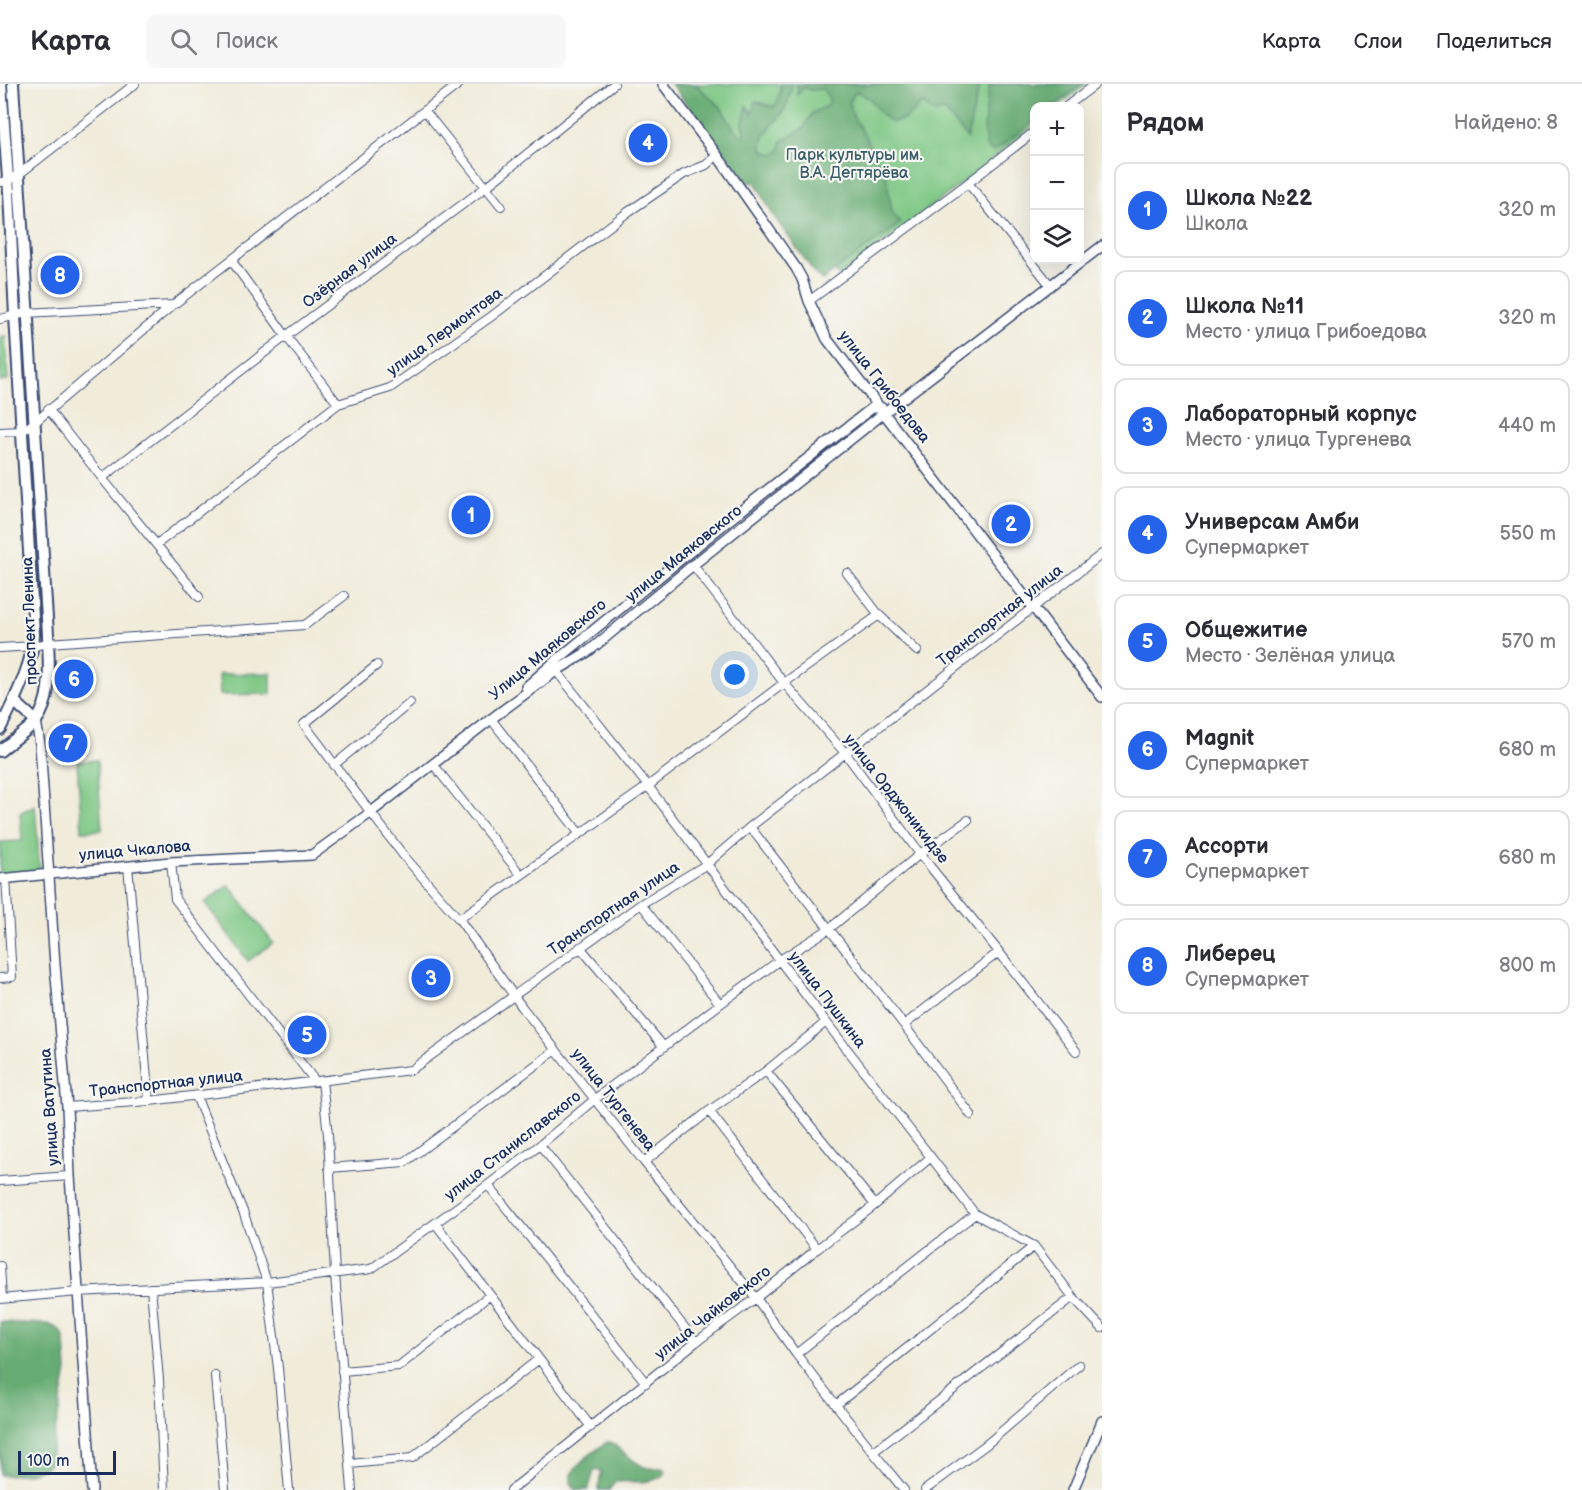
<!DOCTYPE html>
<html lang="ru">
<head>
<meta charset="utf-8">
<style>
  :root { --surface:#fff; --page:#f7f7f7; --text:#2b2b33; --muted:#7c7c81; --line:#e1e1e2; --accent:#2563eb }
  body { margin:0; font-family:"Balsamiq Sans",sans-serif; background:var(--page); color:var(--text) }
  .controls { position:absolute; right:18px; top:18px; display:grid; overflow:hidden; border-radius:12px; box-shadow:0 6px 24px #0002 }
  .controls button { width:54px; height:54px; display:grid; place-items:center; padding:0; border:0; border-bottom:2px solid var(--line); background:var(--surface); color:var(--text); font:30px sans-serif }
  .scale { position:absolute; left:18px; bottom:15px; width:98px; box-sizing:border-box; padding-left:6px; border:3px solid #1b2f5e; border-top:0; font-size:16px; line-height:21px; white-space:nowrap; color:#1b2f5e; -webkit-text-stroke:4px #f6f6f2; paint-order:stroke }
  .you { position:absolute; left:735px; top:591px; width:21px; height:21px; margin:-15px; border:4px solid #fff; border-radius:50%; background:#1a73e8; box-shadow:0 0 0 9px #1a73e833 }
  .badge { display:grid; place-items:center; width:39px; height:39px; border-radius:50%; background:var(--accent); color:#fff; font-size:20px; font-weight:700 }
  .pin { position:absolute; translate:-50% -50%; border:3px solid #fff; box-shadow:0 2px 6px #0006 }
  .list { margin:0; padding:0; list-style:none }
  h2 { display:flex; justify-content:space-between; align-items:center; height:78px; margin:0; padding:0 24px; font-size:26px }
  h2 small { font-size:20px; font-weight:400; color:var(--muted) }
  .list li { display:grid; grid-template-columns:39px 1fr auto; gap:18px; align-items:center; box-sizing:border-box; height:96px; margin:0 12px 12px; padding:0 12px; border:2px solid var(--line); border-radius:12px }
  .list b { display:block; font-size:22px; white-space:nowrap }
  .list p { margin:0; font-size:20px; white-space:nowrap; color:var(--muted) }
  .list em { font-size:20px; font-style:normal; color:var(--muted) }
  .icon { flex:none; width:33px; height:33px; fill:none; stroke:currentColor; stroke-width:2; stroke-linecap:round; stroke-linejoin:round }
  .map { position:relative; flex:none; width:1102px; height:1406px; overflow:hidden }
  header { display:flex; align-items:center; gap:36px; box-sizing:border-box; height:84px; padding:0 30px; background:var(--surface); border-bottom:2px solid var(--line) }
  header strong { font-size:28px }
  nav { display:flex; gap:33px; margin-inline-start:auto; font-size:21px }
  .search { width:420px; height:54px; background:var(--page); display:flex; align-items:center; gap:15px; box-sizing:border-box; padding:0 21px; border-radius:12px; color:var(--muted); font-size:22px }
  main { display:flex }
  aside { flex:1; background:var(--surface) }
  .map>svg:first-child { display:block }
  .green { fill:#7ec784; stroke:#4c7b71; stroke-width:1.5 }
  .forest { fill:#66ac72; stroke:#406e68; stroke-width:1.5 }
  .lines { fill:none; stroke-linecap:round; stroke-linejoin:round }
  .minor-casing { stroke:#3b4b71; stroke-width:10 }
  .tertiary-casing { stroke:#3b4b71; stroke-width:12 }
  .secondary-casing { stroke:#3b4b71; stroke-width:14 }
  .minor { stroke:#fff; stroke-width:8 }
  .tertiary { stroke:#fff; stroke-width:9 }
  .secondary { stroke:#fff; stroke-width:10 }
  .labels { text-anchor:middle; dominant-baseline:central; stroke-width:4.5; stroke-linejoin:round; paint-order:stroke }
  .park-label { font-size:16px; fill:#395d69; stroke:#f6f6f2 }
  .street-label { font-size:16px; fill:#1b2f5e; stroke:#f6f6f2 }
</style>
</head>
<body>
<header>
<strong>Карта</strong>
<div class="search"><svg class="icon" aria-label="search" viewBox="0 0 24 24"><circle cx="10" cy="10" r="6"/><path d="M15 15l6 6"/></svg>Поиск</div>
<nav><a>Карта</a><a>Слои</a><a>Поделиться</a></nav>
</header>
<main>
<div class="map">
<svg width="1102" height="1406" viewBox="0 0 1102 1406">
  <rect width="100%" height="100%" fill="#f6f6f2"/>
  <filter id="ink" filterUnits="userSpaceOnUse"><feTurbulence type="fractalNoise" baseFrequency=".0167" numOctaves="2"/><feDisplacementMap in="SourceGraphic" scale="12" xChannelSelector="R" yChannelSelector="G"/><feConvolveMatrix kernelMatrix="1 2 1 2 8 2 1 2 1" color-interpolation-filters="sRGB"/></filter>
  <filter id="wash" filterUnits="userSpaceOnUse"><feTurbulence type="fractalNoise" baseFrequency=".008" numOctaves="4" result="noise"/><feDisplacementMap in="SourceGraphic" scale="24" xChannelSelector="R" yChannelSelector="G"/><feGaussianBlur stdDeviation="1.35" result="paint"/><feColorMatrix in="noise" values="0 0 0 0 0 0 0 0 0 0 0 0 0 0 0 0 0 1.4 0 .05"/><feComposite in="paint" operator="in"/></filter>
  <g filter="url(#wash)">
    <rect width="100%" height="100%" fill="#f1ecda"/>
    <!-- green -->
    <path class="green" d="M689,0H1087L1058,22H1034V41L961,100L839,192Z
      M5,252L8,296L0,297V253Z
      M271,589V610L220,611L219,590Z
      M97,676L102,746L82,747L77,678Z
      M35,721L40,787L0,790V758L22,757L20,729Z
      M229,801L273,859L248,877L205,819Z"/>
    <!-- forest -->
    <path class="forest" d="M671,0H695L720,22L734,45L742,52L745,49L743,39L747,22L752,30L755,17L774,23L778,17L781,0H791C791,8 788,21 783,28C775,41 762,46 762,64L765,68L775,70L780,67L782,57L804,44L812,29L827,22L830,16L823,5L809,6L805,3L797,11L798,6L796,0H980L967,54L945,27L934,29L922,19L905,35L891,39L879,27L870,15L856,7L850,17V24L854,34L867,55L872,69L885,85L892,128L901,139L822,196L816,191L773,131L755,98L748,99Z
      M990,0H1082L1053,22H1034V37L995,67L988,66C980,45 987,21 990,0Z
      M0,1238L48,1240L57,1244L63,1250L65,1258L67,1287L49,1380C36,1392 17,1390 0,1391Z
      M607,1358H611C618,1364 640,1384 648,1384C653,1385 657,1383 663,1384L665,1388L663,1391C649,1402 631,1396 615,1398L609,1406H599C598,1399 601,1393 601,1387L597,1385L594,1387L588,1406H575C574,1403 571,1400 571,1397C568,1383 597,1366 607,1358Z"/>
  </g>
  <g filter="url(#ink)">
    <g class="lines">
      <defs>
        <path id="minor" d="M1067,22L1096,0
          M425,27L501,122
          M0,98L8,97L18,91L135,0
          M968,99L1051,202
          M231,176L286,252L338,320
          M809,217L968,99L1034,48
          M0,235L26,229L173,221
          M48,325L102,394L199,513
          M0,348L22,347L34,339L173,221L459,0
          M102,394L286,252L486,103L614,0
          M157,460L338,320L390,304L492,232L628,128L684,90L706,81L717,71
          M693,481L784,599L846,670L920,770L999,868L1076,967
          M847,489L879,531L917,567
          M0,564L34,562L48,559L305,541L344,512
          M377,581L304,640L403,771L459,835L522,923L644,1078L756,1214L796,1270L873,1368L904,1406
          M554,584L648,702L826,938L975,1130L1034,1162L1073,1213L1102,1244
          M491,635L579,749
          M433,680L521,791
          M334,681L410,619
          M750,743L904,941L971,1031
          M171,778L175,815L315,997
          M128,782L149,1017
          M641,820L720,920
          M459,835L648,702L784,599L879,531
          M580,863L664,963
          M0,894L12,893L6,794
          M904,941L999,868
          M766,987L875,1121
          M322,997L328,1051L335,1190L352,1406
          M196,1012L244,1130L267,1198L278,1284L289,1406
          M67,1023L149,1017L411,986L641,820L707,780L750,743L1102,470
          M709,1027L817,1165
          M540,1061L696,1258
          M644,1078L709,1027L766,987L826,938
          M329,1084L405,1078L556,966
          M0,1097L70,1092
          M488,1101L646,1299
          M435,1139L591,1343
          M0,1182L2,1215
          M151,1204L159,1296L164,1406
          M0,1215L78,1208L267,1198L371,1185L488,1101L540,1061L595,1015L720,920L780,876L829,845L920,770L968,736
          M796,1270L975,1130
          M342,1287L399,1282L490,1211
          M215,1292L225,1406
          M836,1321L1034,1162
          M873,1368L1073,1213
          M350,1380L412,1374L539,1275
          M511,1406L696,1258L756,1214L817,1165L875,1121L931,1073
          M925,1406L987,1360L1079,1281"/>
        <path id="tertiary" d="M663,0L717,71L796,184L802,195L809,217L827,255L1102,613
          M526,603L552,580L724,440L872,324H882
          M36,637L40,660L55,881L67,1023L70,1092L92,1406
          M0,795L171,778L312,771L370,729L491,635L556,587L589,567L693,481L885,328L1102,162
          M1073,1406L1102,1337"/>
        <path id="secondary" d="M15,618L36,637
          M0,645C13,620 33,579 34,551L15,232L9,108L1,0
          M0,667C10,658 29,646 36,637C54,613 48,578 48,550L13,0"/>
      </defs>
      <!-- minor casing -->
      <use href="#minor" class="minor-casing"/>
      <!-- tertiary casing -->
      <use href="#tertiary" class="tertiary-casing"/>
      <!-- secondary casing -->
      <use href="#secondary" class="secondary-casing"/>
      <!-- minor -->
      <use href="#minor" class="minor"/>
      <!-- tertiary -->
      <use href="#tertiary" class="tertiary"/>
      <!-- secondary -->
      <use href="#secondary" class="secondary"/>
    </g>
  </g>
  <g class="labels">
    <!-- park labels -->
    <g class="park-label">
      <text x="854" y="71">Парк культуры им.<tspan x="854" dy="18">В.А. Дегтярёва</tspan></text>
    </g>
    <!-- street labels -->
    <g class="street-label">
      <text transform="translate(350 187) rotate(-37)">Озёрная улица</text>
      <text transform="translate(445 248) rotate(-36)">улица Лермонтова</text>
      <text transform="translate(884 303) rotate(52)">улица Грибоедова</text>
      <text transform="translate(684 470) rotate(-39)">улица Маяковского</text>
      <text transform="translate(1000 532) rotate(-38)">Транспортная улица</text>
      <text transform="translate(30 537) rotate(-92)">проспект Ленина</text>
      <text transform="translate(548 566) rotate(-40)">Улица Маяковского</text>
      <text transform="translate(896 715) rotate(52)">улица Орджоникидзе</text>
      <text transform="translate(135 767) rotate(-5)">улица Чкалова</text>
      <text transform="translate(614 825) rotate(-34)">Транспортная улица</text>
      <text transform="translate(827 916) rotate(53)">улица Пушкина</text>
      <text transform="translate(166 1000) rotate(-6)">Транспортная улица</text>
      <text transform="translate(613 1016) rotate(52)">улица Тургенева</text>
      <text transform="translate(50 1023) rotate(-94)">улица Ватутина</text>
      <text transform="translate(513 1062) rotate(-38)">улица Станиславского</text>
      <text transform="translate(713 1229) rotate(-38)">улица Чайковского</text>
    </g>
  </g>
</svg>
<div class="controls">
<button>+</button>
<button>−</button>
<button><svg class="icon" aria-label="layers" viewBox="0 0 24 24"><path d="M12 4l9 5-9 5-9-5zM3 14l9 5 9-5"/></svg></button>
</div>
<div class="scale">100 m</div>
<div class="you"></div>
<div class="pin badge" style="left:471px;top:431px">1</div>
<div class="pin badge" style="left:1011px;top:440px">2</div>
<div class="pin badge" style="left:431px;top:894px">3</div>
<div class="pin badge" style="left:648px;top:59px">4</div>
<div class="pin badge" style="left:307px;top:951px">5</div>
<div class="pin badge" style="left:74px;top:595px">6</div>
<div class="pin badge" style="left:68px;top:659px">7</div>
<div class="pin badge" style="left:60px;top:191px">8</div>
</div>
<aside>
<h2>Рядом<small>Найдено: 8</small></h2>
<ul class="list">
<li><span class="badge">1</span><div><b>Школа №22</b><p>Школа</p></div><em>320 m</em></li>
<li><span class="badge">2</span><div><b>Школа №11</b><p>Место · улица Грибоедова</p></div><em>320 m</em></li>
<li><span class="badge">3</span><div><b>Лабораторный корпус</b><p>Место · улица Тургенева</p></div><em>440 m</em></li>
<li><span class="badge">4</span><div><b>Универсам Амби</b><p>Супермаркет</p></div><em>550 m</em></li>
<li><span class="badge">5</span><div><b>Общежитие</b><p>Место · Зелёная улица</p></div><em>570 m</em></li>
<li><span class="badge">6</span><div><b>Magnit</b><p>Супермаркет</p></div><em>680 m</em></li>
<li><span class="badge">7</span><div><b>Ассорти</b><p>Супермаркет</p></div><em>680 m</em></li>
<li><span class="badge">8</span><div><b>Либерец</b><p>Супермаркет</p></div><em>800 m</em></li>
</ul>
</aside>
</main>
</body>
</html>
